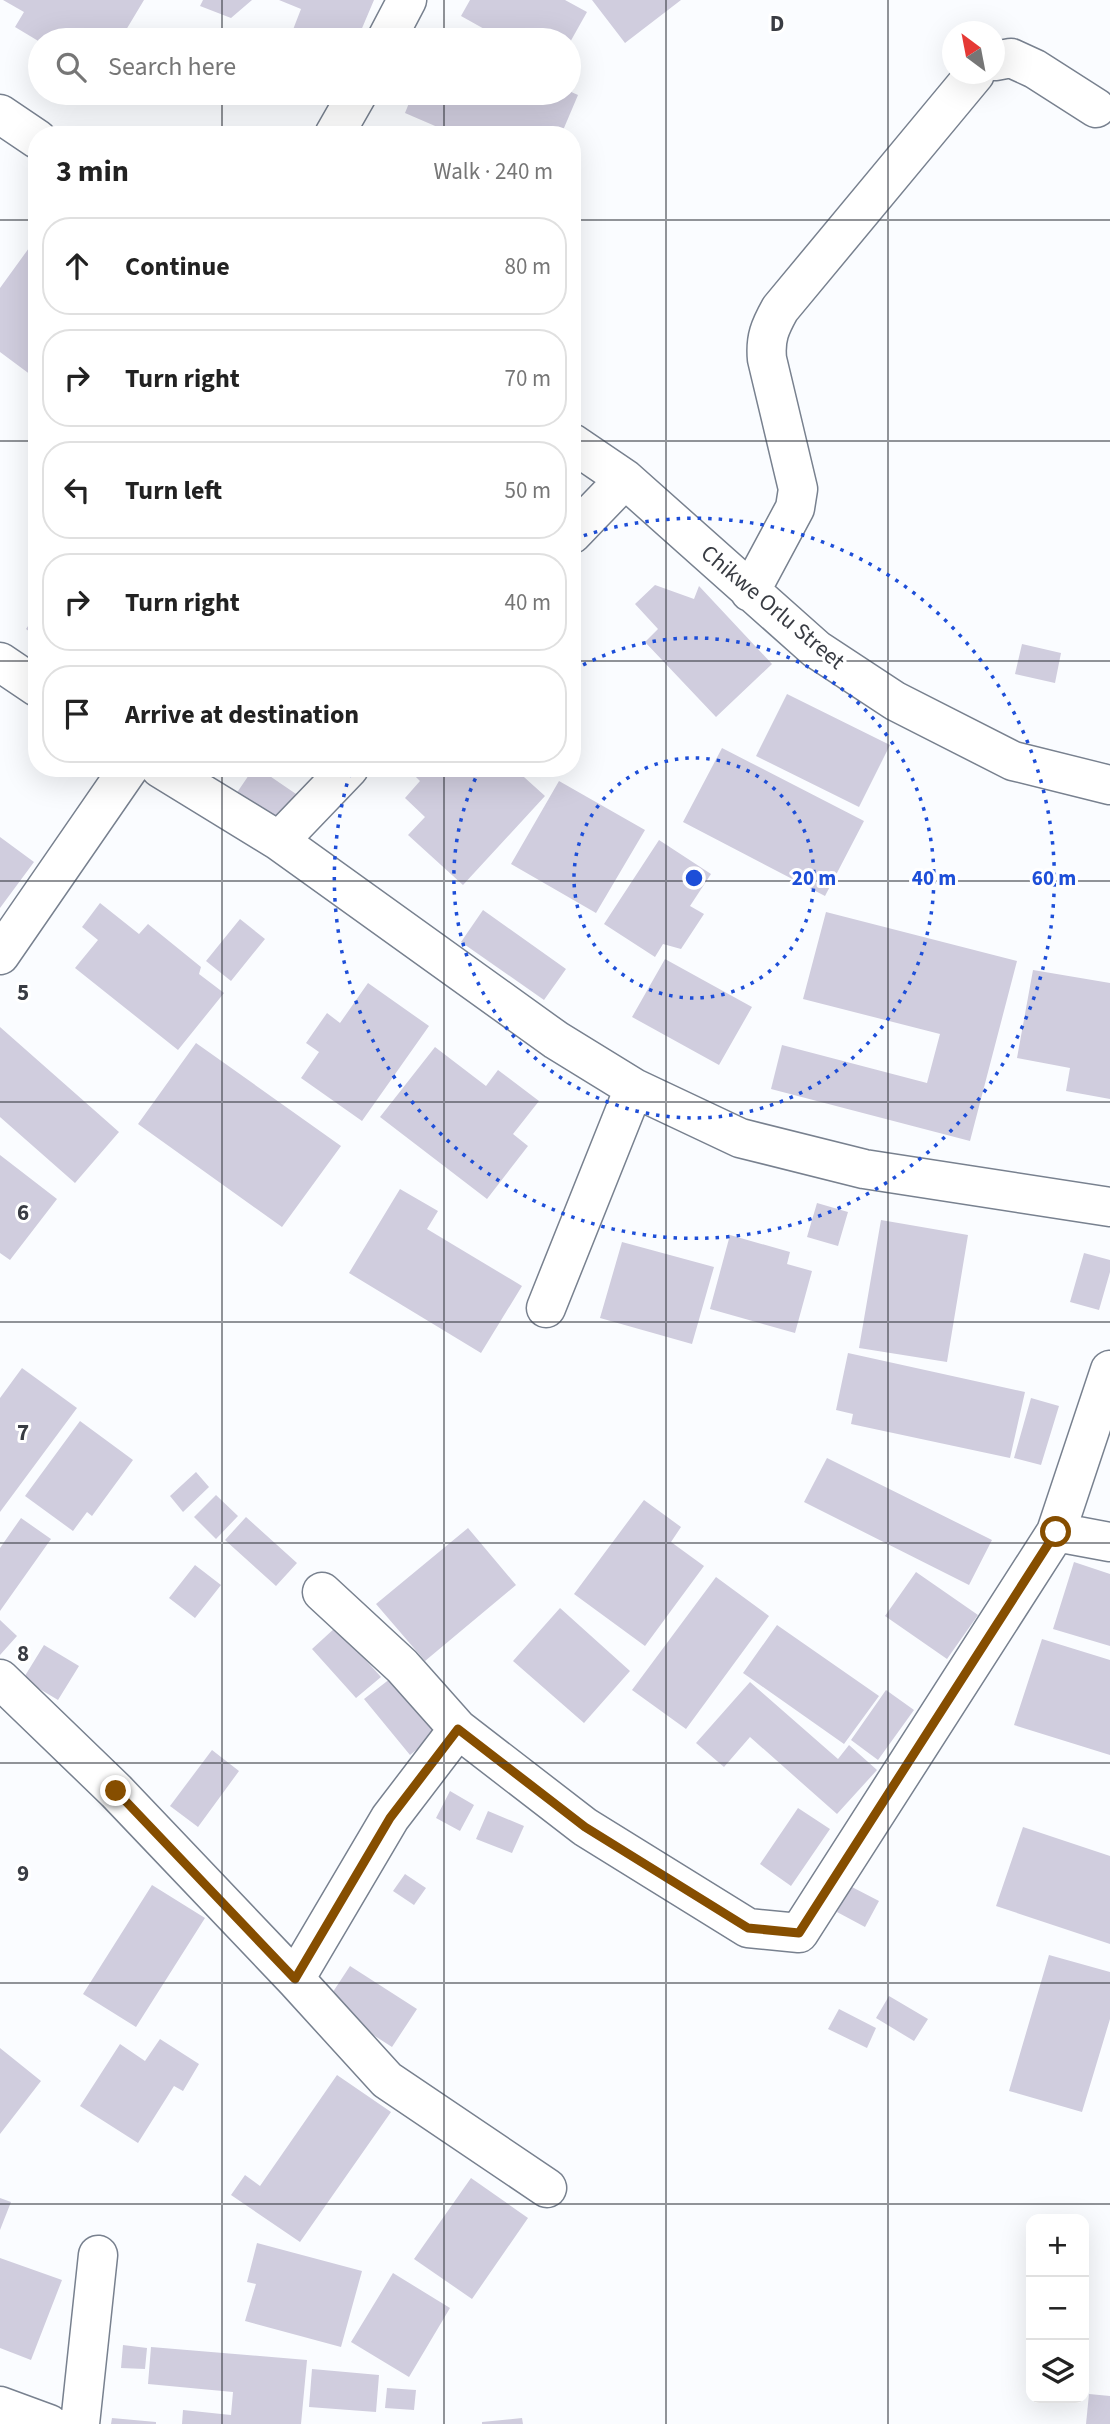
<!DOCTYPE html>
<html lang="en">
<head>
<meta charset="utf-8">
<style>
  :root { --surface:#fff; --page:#f2f2f2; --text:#222; --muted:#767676; --line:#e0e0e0 }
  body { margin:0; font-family:"Source Sans 3",sans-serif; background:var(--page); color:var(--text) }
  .controls { position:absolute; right:21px; bottom:21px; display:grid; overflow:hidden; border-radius:14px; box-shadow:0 7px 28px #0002 }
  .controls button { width:63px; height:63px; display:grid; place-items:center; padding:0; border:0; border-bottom:2px solid var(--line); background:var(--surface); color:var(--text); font:35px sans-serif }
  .compass { position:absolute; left:942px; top:21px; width:63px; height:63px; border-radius:50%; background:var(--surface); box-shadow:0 7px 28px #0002; rotate:328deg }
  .stop { position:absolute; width:21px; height:21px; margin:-16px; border:5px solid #864e00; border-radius:50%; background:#fff }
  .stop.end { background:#864e00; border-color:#fff; box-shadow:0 2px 7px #0008 }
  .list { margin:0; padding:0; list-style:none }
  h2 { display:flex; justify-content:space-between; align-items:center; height:91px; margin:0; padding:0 28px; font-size:30px }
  h2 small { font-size:23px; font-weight:400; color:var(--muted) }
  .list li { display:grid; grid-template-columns:46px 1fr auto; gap:21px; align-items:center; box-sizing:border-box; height:98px; margin:0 14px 14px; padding:0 14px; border:2px solid var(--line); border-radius:28px }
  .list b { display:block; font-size:26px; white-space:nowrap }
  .list em { font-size:23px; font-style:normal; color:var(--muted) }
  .icon { flex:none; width:38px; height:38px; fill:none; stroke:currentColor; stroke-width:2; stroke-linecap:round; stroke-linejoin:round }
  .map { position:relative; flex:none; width:1110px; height:2424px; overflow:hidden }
  .search { position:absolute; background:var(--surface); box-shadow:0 7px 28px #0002; left:28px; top:28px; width:553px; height:77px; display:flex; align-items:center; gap:18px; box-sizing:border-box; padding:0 24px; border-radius:38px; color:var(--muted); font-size:26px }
  .panel { position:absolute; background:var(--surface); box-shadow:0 7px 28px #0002; left:28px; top:126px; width:553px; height:651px; border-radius:28px }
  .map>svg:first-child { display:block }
  .building { fill:#d0cdde }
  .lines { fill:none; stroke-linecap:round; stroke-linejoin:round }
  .minor-casing { stroke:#78818f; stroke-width:41 }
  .minor { stroke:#fff; stroke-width:38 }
  .route { stroke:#864e00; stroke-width:9 }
  .grid { fill:none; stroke:#393c43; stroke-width:2; stroke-opacity:0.55 }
  .ring { fill:none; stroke:#1d4ed8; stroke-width:3.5; stroke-dasharray:3.5 7 }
  .labels { text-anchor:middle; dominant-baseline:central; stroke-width:6; stroke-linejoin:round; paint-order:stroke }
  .street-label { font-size:23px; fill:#393c43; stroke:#fff }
  .grid-label { font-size:23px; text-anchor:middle; font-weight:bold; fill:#393c43; stroke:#fff; stroke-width:6; stroke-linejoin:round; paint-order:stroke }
  .centre { fill:#1d4ed8; stroke:#fff; stroke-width:3.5 }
  .ring-label { font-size:21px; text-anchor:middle; font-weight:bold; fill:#1d4ed8; stroke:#fff; stroke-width:6; stroke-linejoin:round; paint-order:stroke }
</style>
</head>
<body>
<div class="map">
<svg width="1110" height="2424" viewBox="0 0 1110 2424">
  <rect width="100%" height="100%" fill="#fafcff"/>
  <!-- building -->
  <path class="building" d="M3,0H144L120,40L40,42L15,27L24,12Z
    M203,0H252L231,18L200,6Z
    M279,0H374L357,40H289L301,9Z
    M470,0H565L587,12L569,44V40H504L461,16Z
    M592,0H681L625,43Z
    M569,91L578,95L561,135H456L405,113L413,93Z
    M37,237V375L35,378L0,352V288Z
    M655,585L694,599L699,586L772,664L716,717L645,642L658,629L635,604Z
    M37,613V637L26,629Z
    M1022,644L1061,653L1055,683L1015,674Z
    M787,694L890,745L859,807L756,756Z
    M722,748L864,821L825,896L683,822Z
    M245,768H258L299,796L280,824L236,794L251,772Z
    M407,768H514L545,796L463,885L408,835L425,817L405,798L420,781Z
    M559,781L645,830L596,913L511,864Z
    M0,837L34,862L0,908Z
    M659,840L711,874L690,906L704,914L681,949L663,944L655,957L604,924Z
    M100,903L139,934L148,924L201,967L199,974L224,993L178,1050L75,968L98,940L82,927Z
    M483,910L566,969L544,1000L461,942Z
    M826,912L1017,961L970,1141L771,1089L782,1045L927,1083L940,1034L803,999Z
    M240,919L265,939L231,981L206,961Z
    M665,959L752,1007L719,1065L632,1017Z
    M1033,970L1110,983V1099L1066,1091L1070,1068L1017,1058Z
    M368,983L429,1026L362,1121L301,1078L319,1052L306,1043L327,1013L340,1023Z
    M0,1027L119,1132L75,1183L0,1117Z
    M196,1043L341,1146L282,1227L138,1124Z
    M435,1047L486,1086L498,1070L539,1101L513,1134L528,1146L487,1199L380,1117Z
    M0,1155L57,1199L10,1260L0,1253Z
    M400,1189L438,1211L427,1229L522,1286L481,1353L349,1273Z
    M817,1203L848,1212L838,1246L807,1237Z
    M881,1220L968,1235L947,1362L859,1348Z
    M730,1235L790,1252L787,1264L812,1271L795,1333L710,1309Z
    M622,1242L714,1267L692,1344L600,1318Z
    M1084,1253L1110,1260V1272L1099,1310L1070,1302Z
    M848,1353L1025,1392L1010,1458L851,1424L853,1414L836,1410Z
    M22,1368L77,1408L0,1512V1398Z
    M1031,1398L1059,1406L1041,1465L1014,1458Z
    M80,1421L133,1460L92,1516L87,1512L73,1531L25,1496Z
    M827,1458L992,1540L969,1585L804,1502Z
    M196,1472L209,1487L183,1512L170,1496Z
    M216,1495L238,1516L216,1539L194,1517Z
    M644,1500L681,1527L671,1542L704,1566L645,1646L574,1594Z
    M246,1517L297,1563L276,1586L225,1540Z
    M21,1518L51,1539L0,1611V1548Z
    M468,1528L516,1585L425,1661L376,1604Z
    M1074,1562L1110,1574V1646L1053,1629Z
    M195,1565L221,1585L195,1618L169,1598Z
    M916,1572L978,1615L947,1659L885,1616Z
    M716,1577L769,1616L686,1729L632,1690Z
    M560,1608L630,1671L584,1723L513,1661Z
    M0,1620L17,1636L0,1655Z
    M777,1625L879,1696L844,1744L743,1673Z
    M336,1627L381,1677L356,1698L312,1649Z
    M1042,1639L1110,1660V1755L1014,1725Z
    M44,1645L79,1666L58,1700L23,1679Z
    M395,1675L440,1731L410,1755L364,1699Z
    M750,1682L838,1759L849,1745L877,1770L837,1814L750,1737L724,1767L696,1743Z
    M886,1690L914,1710L878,1760L851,1740Z
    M212,1750L239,1771L198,1827L170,1806Z
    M450,1791L474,1805L460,1831L436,1818Z
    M798,1808L830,1829L791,1886L760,1864Z
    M488,1811L524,1826L512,1853L476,1839Z
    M1023,1827L1110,1856V1944L996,1906Z
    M405,1874L426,1888L414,1905L393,1891Z
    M152,1885L205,1918L136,2027L83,1994Z
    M850,1886L879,1901L865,1927L837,1912Z
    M1049,1955L1110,1972V2019L1082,2112L1009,2091Z
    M350,1966L417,2009L392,2047L325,2004Z
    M889,1996L928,2019L914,2041L876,2018Z
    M839,2009L876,2028L867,2048L828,2029Z
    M160,2039L199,2064L183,2091L174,2086L138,2143L80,2106L120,2044L145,2061Z
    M0,2048L41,2081L0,2134Z
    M337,2075L391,2112L300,2242L231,2195L245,2175L260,2186Z
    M471,2178L528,2218L472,2299L414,2259Z
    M0,2198L11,2202L0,2230Z
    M257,2243L362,2271L341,2347L245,2321L256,2284L247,2282Z
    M0,2258L62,2280L31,2360L0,2348Z
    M393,2273L450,2308L409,2377L351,2342Z
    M123,2345L147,2348L145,2369L121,2368Z
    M151,2347L307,2360L301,2424H182L183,2410L231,2415L233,2392L148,2384Z
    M312,2369L379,2375L376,2412L309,2407Z
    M387,2388L416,2390L414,2410L385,2408Z
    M1089,2394L1110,2396V2424H1086Z
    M112,2418L156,2422V2424H111Z
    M522,2418L523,2424H482V2422Z"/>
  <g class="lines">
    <defs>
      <path id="minor" d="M386,40L407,0
        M995,61L1011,58L1035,69L1096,108
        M0,114L37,139
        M334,135L358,93
        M572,443L625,479L816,649L895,701L1013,761L1110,785
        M572,534L625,479
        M750,592L795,508L798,489L767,359C765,338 770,327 780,309L975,74
        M0,662L37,687
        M160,768L279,841L556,1040L634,1088L740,1138L864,1169L1110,1207
        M279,841L349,768
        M0,955L129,768
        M546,1308L634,1088
        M1056,1532L1110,1542
        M322,1592L402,1666L458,1729L585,1827L748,1928L799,1933L1056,1532L1110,1370
        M0,1679L116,1791L295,1979L387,2080L547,2188
        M295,1979L390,1818L458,1729
        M0,2406L49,2424
        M80,2424L98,2255"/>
    </defs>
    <!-- minor casing -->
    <use href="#minor" class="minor-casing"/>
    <!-- minor -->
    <use href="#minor" class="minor"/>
  </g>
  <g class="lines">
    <!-- route -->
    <path class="route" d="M116,1791L295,1979L390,1818L458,1729L585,1827L748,1928L799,1933L1056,1532"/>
  </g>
  <!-- grid -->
  <path class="grid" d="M222,0V40M444,0V40M666,0V2424M888,0V2424M222,93V135M444,93V135M0,220H37M572,220H1110M0,441H37M572,441H1110M0,661H37M572,661H1110M222,768V2424M444,768V2424M0,881H1110M0,1102H1110M0,1322H1110M0,1543H1110M0,1763H1110M0,1983H1110M0,2204H1110"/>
  <!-- distance rings -->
  <g class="ring">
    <circle cx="694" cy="878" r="120"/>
    <path d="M574 670A240 240 0 1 1 480 769"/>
    <path d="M574 539A360 360 0 1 1 351 770"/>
  </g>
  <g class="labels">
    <!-- street labels -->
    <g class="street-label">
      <text transform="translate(773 607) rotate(40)">Chikwe Orlu Street</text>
    </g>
  </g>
  <g class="grid-label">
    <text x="777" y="31">D</text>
    <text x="23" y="1000">5</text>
    <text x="23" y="1220">6</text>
    <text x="23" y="1440">7</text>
    <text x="23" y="1661">8</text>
    <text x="23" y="1881">9</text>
  </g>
  <circle cx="694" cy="878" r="10" class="centre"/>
  <g class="ring-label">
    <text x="814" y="885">20 m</text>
    <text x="934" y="885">40 m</text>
    <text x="1054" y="885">60 m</text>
  </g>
</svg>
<div class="controls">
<button>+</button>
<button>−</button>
<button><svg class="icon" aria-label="layers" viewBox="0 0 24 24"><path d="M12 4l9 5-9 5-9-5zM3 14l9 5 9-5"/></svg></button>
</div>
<svg class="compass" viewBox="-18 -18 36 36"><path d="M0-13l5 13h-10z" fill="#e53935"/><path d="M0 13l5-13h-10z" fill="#767676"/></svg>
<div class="stop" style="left:1056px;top:1532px"></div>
<div class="stop end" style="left:116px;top:1791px"></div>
<div class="search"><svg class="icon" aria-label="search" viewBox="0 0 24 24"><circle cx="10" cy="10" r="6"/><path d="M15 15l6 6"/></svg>Search here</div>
<section class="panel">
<h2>3 min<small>Walk · 240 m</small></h2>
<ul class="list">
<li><svg class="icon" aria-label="ahead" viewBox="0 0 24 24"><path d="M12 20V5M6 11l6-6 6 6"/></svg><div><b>Continue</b></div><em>80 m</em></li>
<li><svg class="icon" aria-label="right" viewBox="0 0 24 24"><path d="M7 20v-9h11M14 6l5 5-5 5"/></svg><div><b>Turn right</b></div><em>70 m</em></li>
<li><svg class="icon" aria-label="left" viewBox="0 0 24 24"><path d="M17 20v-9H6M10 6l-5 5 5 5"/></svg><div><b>Turn left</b></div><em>50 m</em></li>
<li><svg class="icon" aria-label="right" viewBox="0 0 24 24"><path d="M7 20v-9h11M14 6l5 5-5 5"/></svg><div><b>Turn right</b></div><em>40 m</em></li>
<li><svg class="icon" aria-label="arrive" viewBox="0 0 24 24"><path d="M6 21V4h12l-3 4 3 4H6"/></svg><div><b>Arrive at destination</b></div></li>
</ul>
</section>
</div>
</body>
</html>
